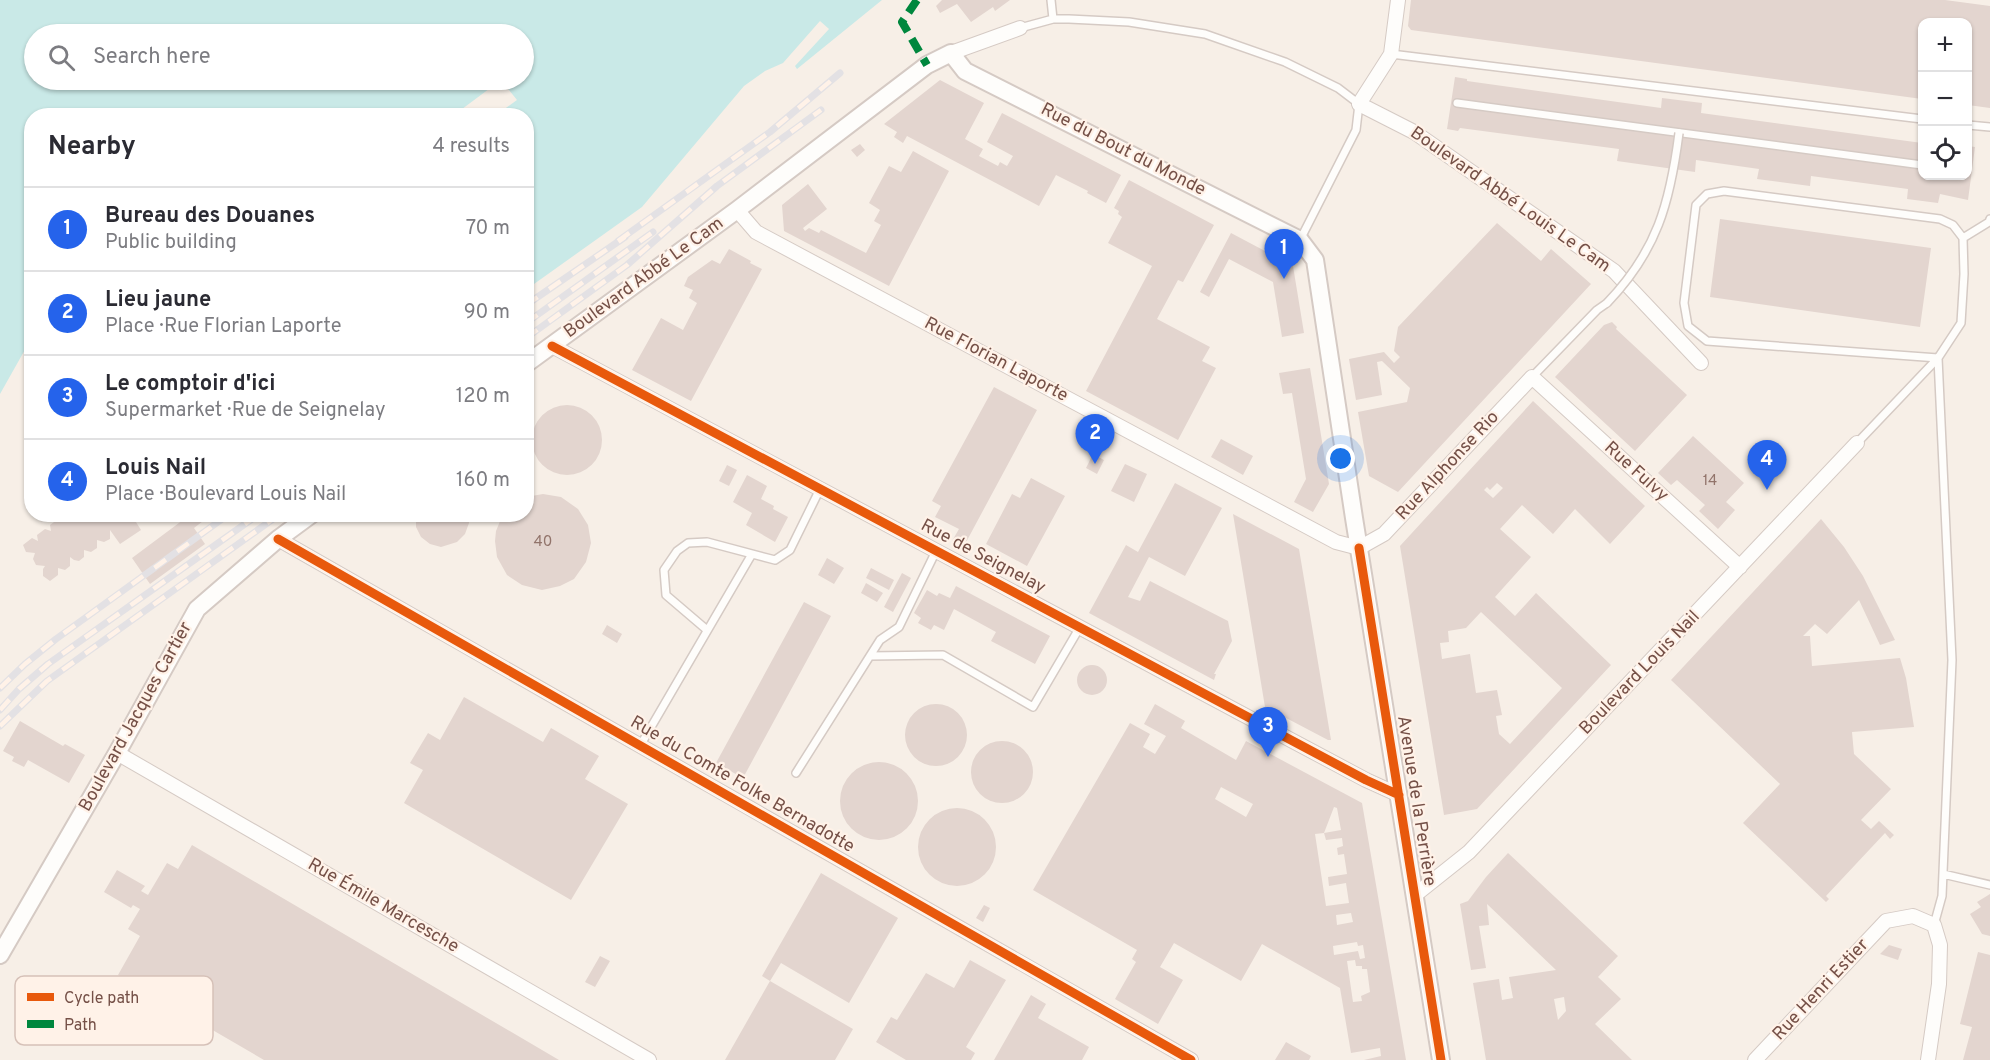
<!DOCTYPE html>
<html lang="en">
<head>
<meta charset="utf-8">
<style>
  :root { --surface:#fff; --page:#f2f2f3; --text:#2b2b33; --muted:#7c7c81; --line:#e1e1e2; --accent:#2563eb }
  body { margin:0; font-family:Overpass,sans-serif; background:var(--page); color:var(--text) }
  .controls { position:absolute; right:18px; top:18px; display:grid; overflow:hidden; border-radius:12px; box-shadow:0 2px 4px #0004 }
  .controls button { width:54px; height:54px; display:grid; place-items:center; padding:0; border:0; border-bottom:2px solid var(--line); background:var(--surface); color:var(--text); font:30px sans-serif }
  .you { position:absolute; left:1341px; top:459px; width:21px; height:21px; margin:-15px; border:4px solid #fff; border-radius:50%; background:#1a73e8; box-shadow:0 0 0 9px #1a73e833 }
  .badge { display:grid; place-items:center; width:39px; height:39px; border-radius:50%; background:var(--accent); color:#fff; font-size:20px; font-weight:700 }
  .pin { position:absolute; translate:-50% -50px; filter:drop-shadow(0 2px 3px #0008) }
  .pin::after { content:''; position:absolute; top:32px; width:21px; height:18px; background:inherit; clip-path:polygon(0 0,100% 0,50% 100%) }
  .list { margin:0; padding:0; list-style:none }
  h2 { display:flex; justify-content:space-between; align-items:center; height:78px; margin:0; padding:0 24px; font-size:26px }
  h2 small { font-size:20px; font-weight:400; color:var(--muted) }
  .list li { display:grid; grid-template-columns:39px 1fr auto; gap:18px; align-items:center; box-sizing:border-box; height:84px; padding:0 24px; border-top:2px solid var(--line) }
  .list b { display:block; font-size:22px; white-space:nowrap }
  .list p { margin:0; font-size:20px; white-space:nowrap; color:var(--muted) }
  .list em { font-size:20px; font-style:normal; color:var(--muted) }
  .icon { flex:none; width:33px; height:33px; fill:none; stroke:currentColor; stroke-width:2; stroke-linecap:round; stroke-linejoin:round }
  .map { position:relative; flex:none; width:1990px; height:1060px; overflow:hidden }
  .search { position:absolute; background:var(--surface); box-shadow:0 2px 4px #0004; left:24px; top:24px; width:510px; height:66px; display:flex; align-items:center; gap:15px; box-sizing:border-box; padding:0 21px; border-radius:33px; color:var(--muted); font-size:22px }
  .panel { position:absolute; background:var(--surface); box-shadow:0 2px 4px #0004; left:24px; top:108px; width:510px; height:414px; border-radius:24px }
  .map>svg:first-child { display:block }
  .water { fill:#c9e9e7 }
  .building { fill:#e3d5cf; fill-rule:evenodd }
  .lines { fill:none; stroke-linecap:round; stroke-linejoin:round }
  .service-casing { stroke:#d5cac4; stroke-width:10 }
  .minor-casing { stroke:#d5cac4; stroke-width:16 }
  .tertiary-casing { stroke:#d5cac4; stroke-width:20 }
  .service { stroke:#fefdfb; stroke-width:7 }
  .minor { stroke:#fefdfb; stroke-width:14 }
  .tertiary { stroke:#fefdfb; stroke-width:16 }
  .rail-casing { stroke:#e3e1e4; stroke-width:7 }
  .rail { stroke:#fff2e8; stroke-width:4.5; stroke-dasharray:14; stroke-linecap:butt }
  .service-bridge-casing { stroke:#d5cac4; stroke-width:10; stroke-linecap:butt }
  .service-bridge { stroke:#fefdfb; stroke-width:7 }
  .quiet { stroke:#00873e; stroke-width:8; stroke-dasharray:15 8; stroke-linecap:butt }
  .cycleway-casing { stroke:#fff2e8; stroke-width:13 }
  .cycleway { stroke:#e8590c; stroke-width:9 }
  .labels { text-anchor:middle; dominant-baseline:central; stroke-width:4.5; stroke-linejoin:round; paint-order:stroke }
  .number-label { font-size:15px; fill:#92746b }
  .street-label { font-size:18px; fill:#755047; stroke:#fff2e8 }
  .key { fill:#fff2e8; stroke:#d6c1b8; stroke-width:1.5 }
  .key-label { font-size:16px; fill:#755047 }
</style>
</head>
<body>
<div class="map">
<svg width="1990" height="1060" viewBox="0 0 1990 1060">
  <rect width="100%" height="100%" fill="#f7efe7"/>
  <!-- water -->
  <path class="water" d="M0,0H882L797,69L795,66L829,29L820,21L783,63L765,71L744,86L642,207L527,289L526,116L496,115L517,100L501,80H524V34H34V80H501L454,115L32,116L31,339L0,394Z"/>
  <!-- building -->
  <path class="building" d="M942,0H1010L995,11L993,7L971,22L957,4L940,13L936,6Z
    M1411,0H1945L1990,6V108L1968,105V22H1922V99L1411,30L1408,26Z
    M1455,77L1467,79V81L1661,108L1662,98L1702,103L1701,113L1922,143V176H1968V146L1975,147L1968,200L1940,194L1938,203L1907,199L1908,189L1811,176L1810,186L1757,179L1759,169L1696,160L1695,172L1617,161L1619,149L1460,128L1458,131L1447,129Z
    M940,80L984,103L965,139L983,149L979,156L998,166L1000,162L1007,166L1013,156L987,142L1002,113L1121,175L1106,203L1087,193L1088,191L1056,175L1039,206L907,136L903,143L894,137L897,132L884,124Z
    M860,144L865,150L857,157L851,150Z
    M913,151L949,171L889,286L784,231L782,205L808,184L827,209L803,228L805,231L809,228L819,233L821,230L866,253L881,225L874,221L880,210L869,203L889,166L901,172Z
    M1129,180L1214,225L1183,282L1178,280L1157,319L1210,347L1202,361L1216,368L1178,440L1086,391L1152,266L1108,243L1122,217L1118,214L1119,211L1114,208Z
    M1720,219L1931,248L1920,327L1710,297Z
    M1497,223L1541,261L1551,249L1591,284L1398,492L1369,476L1358,412L1407,402L1410,388L1382,361L1377,362L1382,395L1356,400L1349,359L1384,352L1394,363L1400,357L1394,351L1398,327Z
    M1231,233L1293,266L1304,333L1282,337L1273,282L1229,259L1209,297L1200,292Z
    M729,249L751,261L750,263L762,269L691,401L632,370L661,318L683,330L697,303L689,298L693,290L684,286L688,277L712,260L720,264Z
    M1612,322L1617,327L1616,329L1687,395L1635,451L1555,377L1604,325Z
    M1310,368L1329,484L1313,512L1294,502L1306,479L1292,393L1283,394L1279,373Z
    M994,387L1037,410L964,546L952,541L959,529L935,517L941,506L932,501Z
    M1533,401L1645,506L1610,544L1575,509L1553,534L1522,505L1500,529L1531,557L1495,597L1515,616L1536,593L1611,665L1477,809L1444,815L1400,546ZM1497,483L1503,488L1493,498L1484,490L1487,487L1490,490ZM1481,612L1562,688L1510,744L1499,734L1496,716L1502,715L1497,690L1476,693L1470,654L1442,659L1440,643L1449,642L1448,631L1466,628Z
    M532 440a35 35 0 1 1 70 0a35 35 0 1 1-70 0Z
    M1693,436L1744,483L1726,502L1735,510L1718,529L1699,511L1705,505L1677,480L1671,485L1658,473Z
    M1221,439L1253,456L1243,475L1211,457Z
    M1093,454L1104,460L1097,474L1086,468Z
    M1125,464L1147,474L1134,502L1111,491Z
    M727,465L737,470L729,486L719,481Z
    M747,475L767,486L761,499L774,506L773,509L788,517L775,542L746,525L752,513L733,502Z
    M1031,478L1065,496L1027,566L986,544L1012,494L1020,498Z
    M1175,483L1222,508L1185,576L1149,557L1128,597L1140,601L1150,581L1228,621L1232,641L1214,674H1216L1214,680L1089,613L1126,545L1138,552Z
    M543,494L561,497L578,509L588,525L591,543L586,562L574,579L560,586L542,590L522,585L507,575L497,557L495,541L496,531L503,514H526V497Z
    M65,514H131L141,530L120,544L110,530V539L104,542L97,540V548L91,552L84,550V557L79,561L74,560L70,557V566L65,570L58,568V575L50,581L43,576V569L45,566L36,565L33,559L35,553L26,552L23,545L32,538L38,541L37,535L45,529L51,531L50,525L58,519L64,521Z
    M191,514H205L207,518L194,528L205,544L150,584L132,558Z
    M416,514H469V523L465,534L457,542L441,547L430,544L421,537L416,527Z
    M1233,514L1299,549L1331,740H1328L1265,707Z
    M1821,519L1844,547L1863,576L1895,640L1880,645L1859,600L1827,634L1815,624L1803,636H1810L1812,666L1900,658L1906,678L1914,727L1852,732L1854,754L1891,789L1861,820L1871,829L1879,821L1894,835L1890,839L1885,833L1826,896L1829,899L1826,902L1743,823L1780,784L1671,680Z
    M827,558L844,568L834,584L818,575Z
    M871,568L894,580L889,590L866,578Z
    M902,573L911,578L893,612L884,607Z
    M866,583L883,593L877,602L861,593Z
    M956,586L1050,636L1035,664L991,641L996,632L954,609L944,630L934,625L931,630L918,623L921,618L914,613L927,590L937,596L939,593L950,598Z
    M804,602L831,616L743,778L716,763Z
    M607,625L622,634L617,643L602,634Z
    M1077 680a15 15 0 1 1 30 0a15 15 0 1 1-30 0Z
    M464,697L543,742L551,728L599,756L585,779L628,804L571,900L404,803L423,770L410,763L428,733L440,740Z
    M1155,704L1185,721L1181,728L1236,760L1246,741L1362,803L1406,1060H1364L1381,1056L1380,1048L1351,1053L1340,988L1262,944L1241,981L1174,943L1160,967L1183,980L1158,1024L1115,999L1136,962L1132,959L1137,950L1033,890L1130,723L1150,734L1143,747L1155,754L1166,736L1144,724ZM1221,787L1253,804L1246,817L1215,799ZM1334,807L1337,808L1341,830L1324,833L1326,840L1342,838L1343,846L1337,848L1338,855L1344,854L1347,874L1328,877L1329,886L1346,883L1349,903L1326,906L1315,834L1324,833ZM1351,913L1353,922L1337,925L1336,915ZM1357,942L1358,946L1363,945L1365,958L1360,959L1358,951L1334,955L1333,946ZM1355,960L1356,966H1362V969H1367L1370,992L1361,996L1362,1001L1353,1002L1347,961Z
    M905 735a31 31 0 1 1 62 0a31 31 0 1 1-62 0Z
    M20,721L63,746L65,744L85,755L69,783L28,760L24,767L12,761L14,757L3,751Z
    M971 772a31 31 0 1 1 62 0a31 31 0 1 1-62 0Z
    M840 801a39 39 0 1 1 78 0a39 39 0 1 1-78 0Z
    M918 847a39 39 0 1 1 78 0a39 39 0 1 1-78 0Z
    M192,845L559,1060H264L118,975L140,936L128,929L140,909L133,905L131,908L104,892L117,870L145,886L141,891L148,895L167,863L178,869Z
    M1508,853L1618,956L1598,977L1621,999L1595,1024L1632,1060H1486L1473,983L1499,979L1502,1000L1513,998L1509,977L1556,970L1487,904L1489,925L1479,926L1486,968L1471,970L1460,904L1468,901L1486,877ZM1564,997L1566,1011L1558,1020L1554,999Z
    M821,873L898,918L849,1003L781,963L770,981L762,976Z
    M1990,894V936L1982,934L1970,914L1981,907L1977,902Z
    M984,905L990,908L983,922L976,918Z
    M1889,945L1902,949L1898,960L1880,954Z
    M1978,952L1990,955V1060H1963L1972,1027L1960,1024Z
    M600,956L610,961L595,987L585,982Z
    M970,960L1006,980L966,1047L975,1053L971,1060H906L876,1042L891,1017L897,1020L926,973L954,988Z
    M770,981L853,1029L835,1060H725Z
    M1031,995L1046,1004L1038,1018L1089,1047L1082,1060H994Z
    M1286,1042L1311,1056L1309,1060H1275Z"/>
  <g class="lines">
    <defs>
      <path id="service" d="M1051,0L1053,19
        M1020,28L1053,19H1069L1129,22L1205,34L1285,62L1338,88L1359,104L1356,130L1300,240
        M1391,54L1922,119
        M1457,103L1922,165
        M1968,125L1990,127
        M1963,238L1989,222L1990,219
        M1532,377L1597,310L1607,303
        M1857,443L1938,358
        M707,630L666,595L664,570L677,551L688,543L707,542L775,560L790,550L820,489
        M870,656L943,655L1033,707L1080,627
        M640,746L752,554
        M796,773L880,640L899,627L936,551
        M1943,874L1990,885
        M1934,925L1942,896L1952,660L1938,358L1961,323L1964,274L1963,238L1953,225L1940,219L1724,191L1707,194L1696,205L1684,303L1688,326L1707,341L1938,358"/>
      <path id="minor" d="M1398,0L1391,54L1359,104L1414,132L1614,271L1701,363
        M951,53L1020,28
        M737,210L756,232L1336,542L1359,548L1384,534L1532,377L1740,567
        M552,346L1366,780L1399,795
        M278,539L1191,1060
        M117,753L649,1060
        M1415,895L1469,852L1857,443
        M1755,1060L1886,921L1913,916L1934,925L1940,945L1939,984L1928,1060"/>
      <path id="tertiary" d="M526,364L737,210L927,65L951,53L965,71L1300,240L1315,260L1354,518L1441,1060
        M0,955L117,753L197,609L278,539L312,514"/>
    </defs>
    <!-- service casing -->
    <use href="#service" class="service-casing"/>
    <!-- minor casing -->
    <use href="#minor" class="minor-casing"/>
    <!-- tertiary casing -->
    <use href="#tertiary" class="tertiary-casing"/>
    <!-- service -->
    <use href="#service" class="service"/>
    <!-- minor -->
    <use href="#minor" class="minor"/>
    <!-- tertiary -->
    <use href="#tertiary" class="tertiary"/>
    <defs>
      <path id="rail" d="M618,241L770,132L840,73
        M526,305L625,237
        M526,323L653,232
        M526,338L627,265L717,186L821,110
        M0,688L25,664L56,639L229,514
        M0,710L19,689L48,664L259,514
        M0,726L47,681L280,514"/>
    </defs>
    <!-- rail casing -->
    <use href="#rail" class="rail-casing"/>
    <!-- rail -->
    <use href="#rail" class="rail"/>
    <defs>
      <path id="service-bridge" d="M1607,303C1657,251 1670,203 1679,133"/>
    </defs>
    <!-- service-bridge casing -->
    <use href="#service-bridge" class="service-bridge-casing"/>
    <!-- service-bridge -->
    <use href="#service-bridge" class="service-bridge"/>
    <!-- quiet -->
    <path class="quiet" d="M917,0L902,22L927,65"/>
    <defs>
      <path id="cycleway" d="M552,346L1366,780L1399,795
        M278,539L1191,1060
        M1359,548L1441,1060"/>
    </defs>
    <!-- cycleway casing -->
    <use href="#cycleway" class="cycleway-casing"/>
    <!-- cycleway -->
    <use href="#cycleway" class="cycleway"/>
  </g>
  <g class="labels">
    <!-- number labels -->
    <g class="number-label">
      <text x="1710" y="481">14</text>
      <text x="543" y="542">40</text>
    </g>
    <!-- street labels -->
    <g class="street-label">
      <text transform="translate(1123 150) rotate(27)">Rue du Bout du Monde</text>
      <text transform="translate(1510 200) rotate(35)">Boulevard Abbé Louis Le Cam</text>
      <text transform="translate(644 278) rotate(-36)">Boulevard Abbé Le Cam</text>
      <text transform="translate(996 360) rotate(28)">Rue Florian Laporte</text>
      <text transform="translate(1448 466) rotate(-47)">Rue Alphonse Rio</text>
      <text transform="translate(1636 472) rotate(42)">Rue Fulvy</text>
      <text transform="translate(983 557) rotate(28)">Rue de Seignelay</text>
      <text transform="translate(1640 673) rotate(-46)">Boulevard Louis Nail</text>
      <text transform="translate(136 717) rotate(-61)">Boulevard Jacques Cartier</text>
      <text transform="translate(742 785) rotate(30)">Rue du Comte Folke Bernadotte</text>
      <text transform="translate(1416 801) rotate(81)">Avenue de la Perrière</text>
      <text transform="translate(383 906) rotate(30)">Rue Émile Marcesche</text>
      <text transform="translate(1821 990) rotate(-47)">Rue Henri Estier</text>
    </g>
  </g>
  <!-- legend -->
  <rect x="15" y="976" width="198" height="69" rx="9" class="key"/>
  <rect x="27" y="993" width="27" height="8" fill="#e8590c"/>
  <rect x="27" y="1020" width="27" height="8" fill="#00873e"/>
  <g class="key-label">
    <text x="64" y="1003">Cycle path</text>
    <text x="64" y="1030">Path</text>
  </g>
</svg>
<div class="controls">
<button>+</button>
<button>−</button>
<button><svg class="icon" aria-label="locate" viewBox="0 0 24 24"><circle cx="12" cy="12" r="6"/><path d="M12 2v4M12 18v4M2 12h4M18 12h4"/></svg></button>
</div>
<div class="you"></div>
<div class="pin badge" style="left:1284px;top:279px">1</div>
<div class="pin badge" style="left:1095px;top:464px">2</div>
<div class="pin badge" style="left:1268px;top:757px">3</div>
<div class="pin badge" style="left:1767px;top:490px">4</div>
<div class="search"><svg class="icon" aria-label="search" viewBox="0 0 24 24"><circle cx="10" cy="10" r="6"/><path d="M15 15l6 6"/></svg>Search here</div>
<section class="panel">
<h2>Nearby<small>4 results</small></h2>
<ul class="list">
<li><span class="badge">1</span><div><b>Bureau des Douanes</b><p>Public building</p></div><em>70 m</em></li>
<li><span class="badge">2</span><div><b>Lieu jaune</b><p>Place · Rue Florian Laporte</p></div><em>90 m</em></li>
<li><span class="badge">3</span><div><b>Le comptoir d'ici</b><p>Supermarket · Rue de Seignelay</p></div><em>120 m</em></li>
<li><span class="badge">4</span><div><b>Louis Nail</b><p>Place · Boulevard Louis Nail</p></div><em>160 m</em></li>
</ul>
</section>
</div>
</body>
</html>
